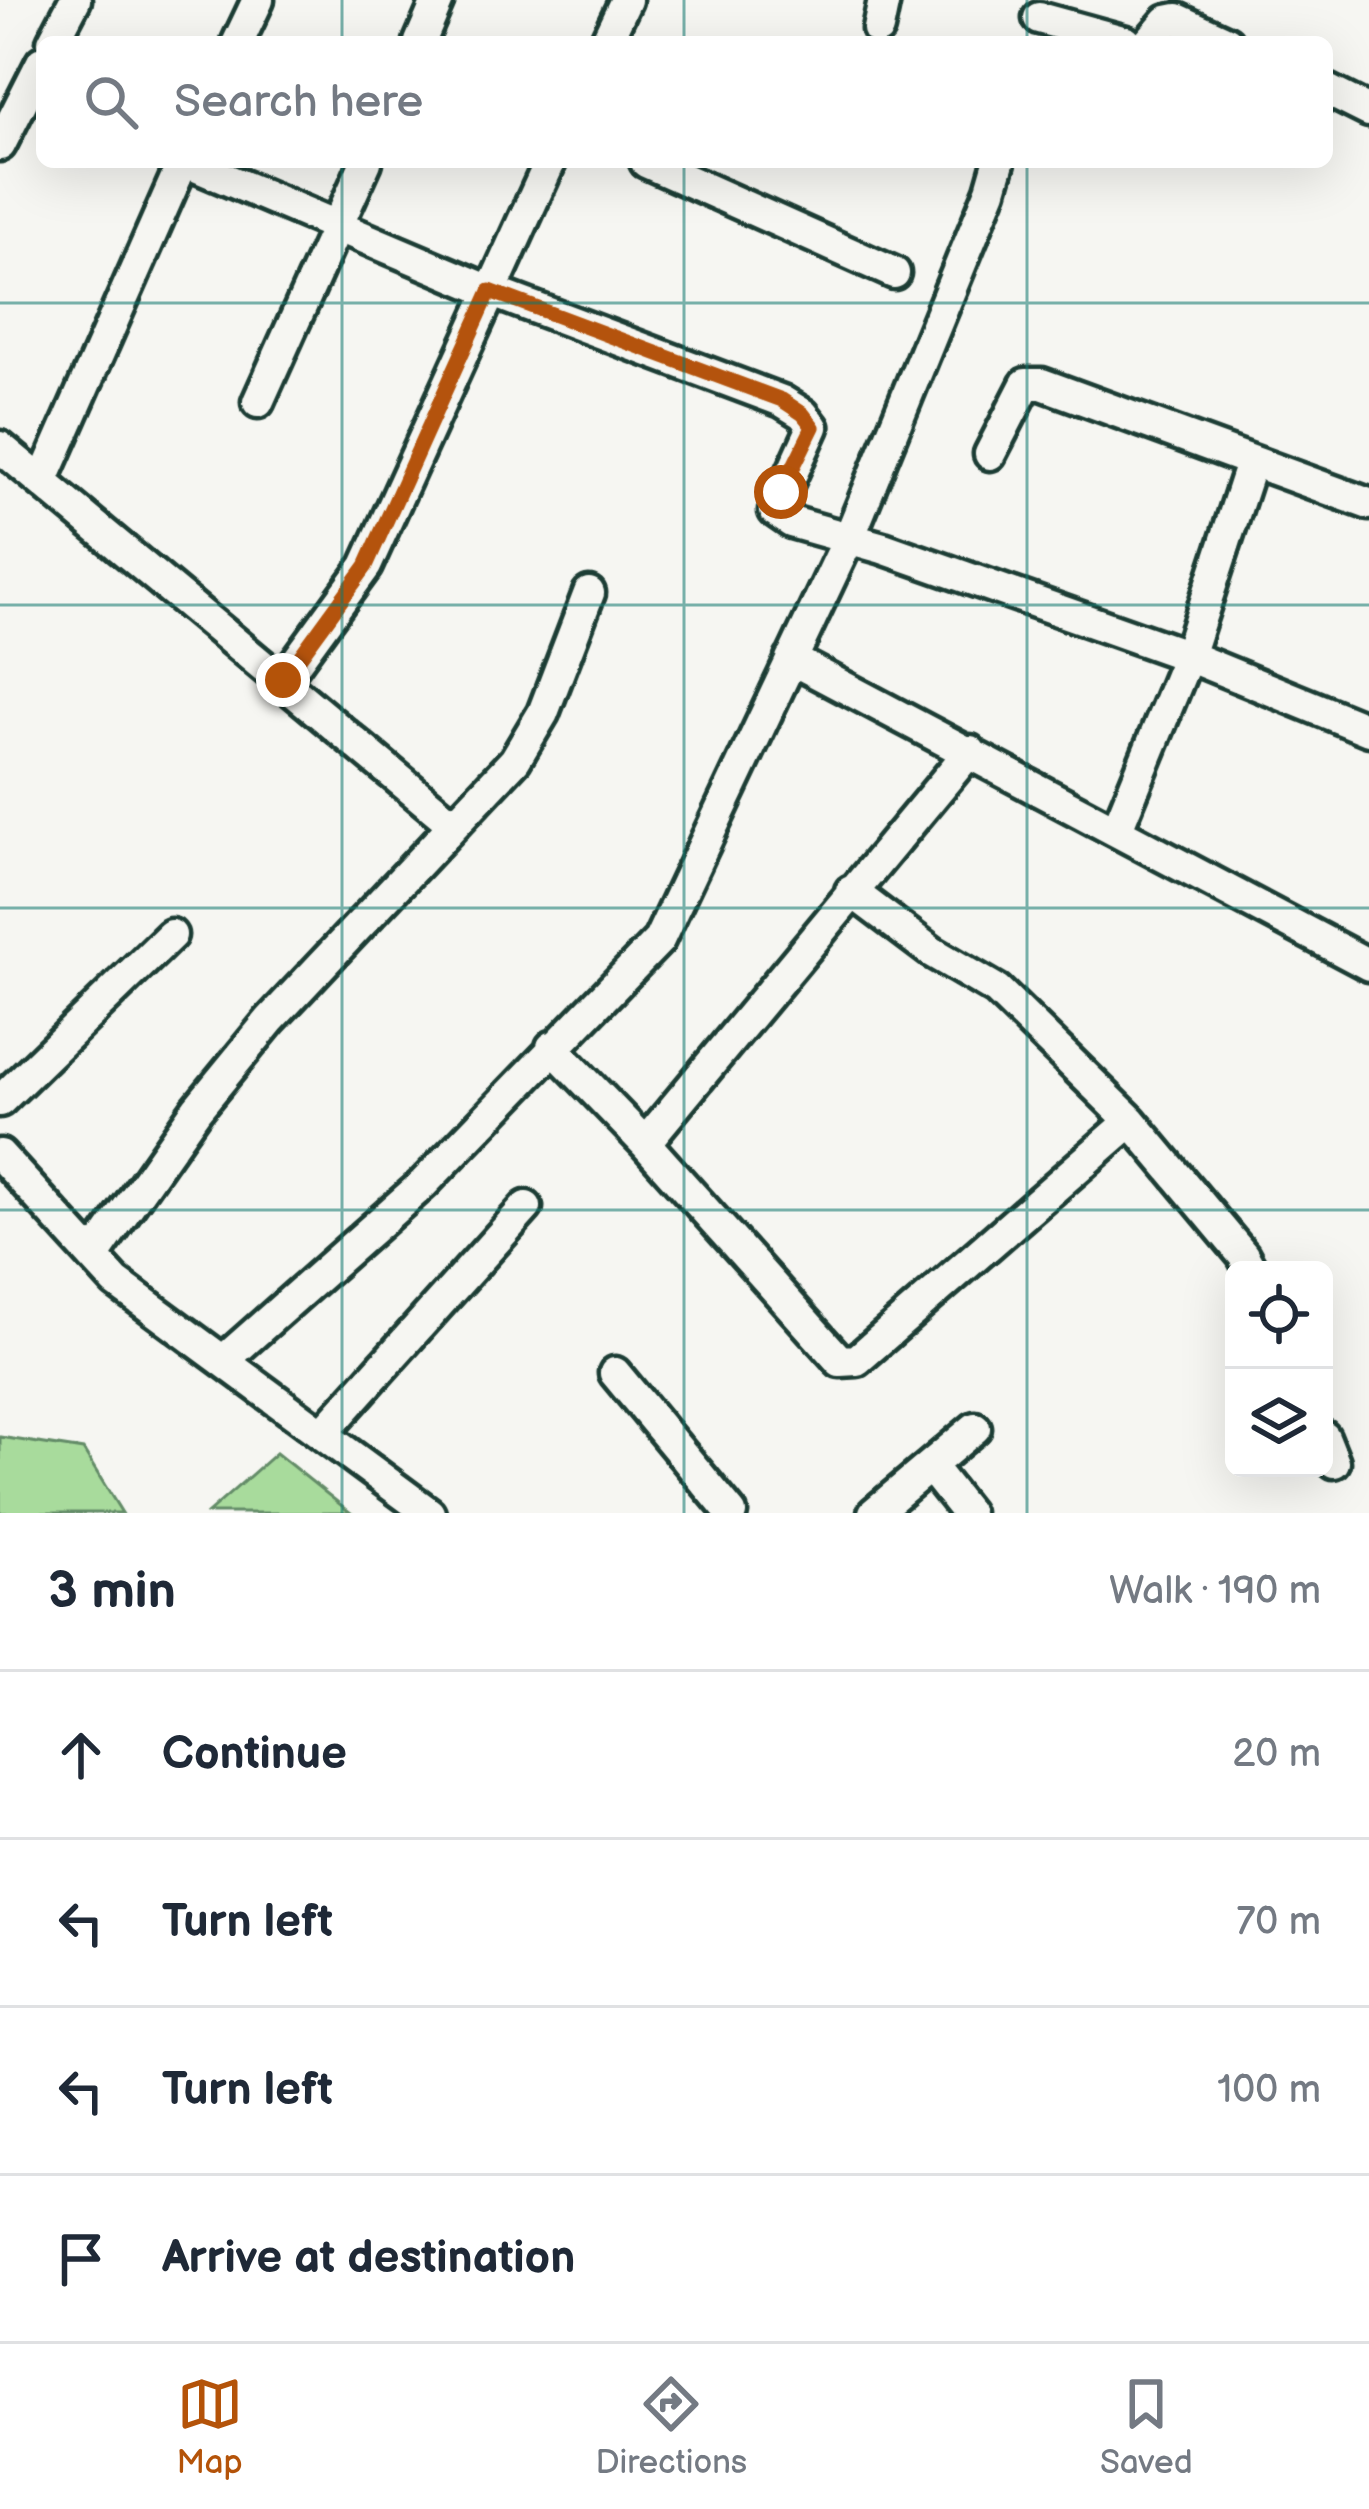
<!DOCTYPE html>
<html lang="en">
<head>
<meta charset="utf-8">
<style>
  :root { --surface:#fff; --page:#f6f6f7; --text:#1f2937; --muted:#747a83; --line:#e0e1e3; --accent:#b45309 }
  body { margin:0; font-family:"Balsamiq Sans",sans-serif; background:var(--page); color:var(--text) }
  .controls { position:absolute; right:36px; bottom:36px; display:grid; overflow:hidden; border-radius:18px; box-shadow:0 12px 48px #0002 }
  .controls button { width:108px; height:108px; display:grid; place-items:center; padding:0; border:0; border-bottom:3px solid var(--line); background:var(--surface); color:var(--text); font:60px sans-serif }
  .stop { position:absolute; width:36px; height:36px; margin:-27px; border:9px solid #b45309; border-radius:50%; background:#fff }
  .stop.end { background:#b45309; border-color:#fff; box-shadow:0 3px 12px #0008 }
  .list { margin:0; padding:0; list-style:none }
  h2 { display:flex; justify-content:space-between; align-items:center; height:156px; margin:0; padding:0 48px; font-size:51px }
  h2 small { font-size:39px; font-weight:400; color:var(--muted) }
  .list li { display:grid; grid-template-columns:78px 1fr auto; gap:36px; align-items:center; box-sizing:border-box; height:168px; padding:0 48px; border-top:3px solid var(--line) }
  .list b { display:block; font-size:45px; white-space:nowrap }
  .list em { font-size:39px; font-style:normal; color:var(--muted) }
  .icon { flex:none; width:66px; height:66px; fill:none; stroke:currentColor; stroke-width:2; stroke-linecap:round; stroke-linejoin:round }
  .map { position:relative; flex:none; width:1369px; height:1513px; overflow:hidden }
  .search { position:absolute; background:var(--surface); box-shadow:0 12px 48px #0002; left:36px; right:36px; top:36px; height:132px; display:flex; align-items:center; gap:30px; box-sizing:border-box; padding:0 42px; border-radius:18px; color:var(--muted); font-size:45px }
  .sheet { height:828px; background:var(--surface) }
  nav { display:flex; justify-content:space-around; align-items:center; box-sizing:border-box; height:168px; border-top:3px solid var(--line); background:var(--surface); font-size:33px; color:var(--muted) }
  nav a { display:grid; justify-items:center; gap:6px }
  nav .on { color:var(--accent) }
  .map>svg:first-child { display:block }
  .green { fill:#a8db9c; stroke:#648c68; stroke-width:3 }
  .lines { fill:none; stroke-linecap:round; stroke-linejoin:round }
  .minor-casing { stroke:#1f3d34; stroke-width:39 }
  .minor { stroke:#f6f6f2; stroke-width:30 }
  .route { stroke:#b45309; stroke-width:15 }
  .grid { fill:none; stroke:#0f766e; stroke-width:3; stroke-opacity:0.55 }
</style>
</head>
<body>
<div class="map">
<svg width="1369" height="1513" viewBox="0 0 1369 1513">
  <rect width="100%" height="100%" fill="#f6f6f2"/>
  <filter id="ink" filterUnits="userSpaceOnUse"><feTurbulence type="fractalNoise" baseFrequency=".00833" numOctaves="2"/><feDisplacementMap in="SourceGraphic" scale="24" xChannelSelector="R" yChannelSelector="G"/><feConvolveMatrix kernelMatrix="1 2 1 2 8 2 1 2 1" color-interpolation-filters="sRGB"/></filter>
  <g filter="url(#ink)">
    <!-- green -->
    <path class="green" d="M0,1437L83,1450L122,1513H0Z
      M276,1453L351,1513H208Z"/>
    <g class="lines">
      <defs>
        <path id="minor" d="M1039,18L1126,42
          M878,29L884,0
          M53,42L75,0
          M238,42L258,0
          M420,42L438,0
          M606,42L626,0
          M1149,42L1167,21L1177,19L1227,42
          M1327,90L1369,111
          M0,145L42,62
          M186,162L490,291L782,401L803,414L813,427L775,511L791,522L883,548L1188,656L1369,730
          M646,162L894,273
          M258,402L366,162
          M0,447L454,825
          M990,454L1026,384H1042L1369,504
          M42,482L183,162
          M791,659L1369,965
          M283,680L366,566L550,162
          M1117,829L1188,656L1251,463
          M851,891L932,952L997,990L1131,1121L1243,1255L1251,1270
          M552,1047L645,1143L840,1361L857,1360L1131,1121
          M0,1101L171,935
          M645,1143L970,751
          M0,1155L116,1282L429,1513
          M93,1257L197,1109L270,1020L515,760L543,713L589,593
          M223,1361L423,1184L659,940L849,538L991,190L999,162
          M615,1373L731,1513
          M322,1434L526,1207
          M1324,1437L1334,1462
          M930,1466L967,1513
          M874,1513L975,1428"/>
      </defs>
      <!-- minor casing -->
      <use href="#minor" class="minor-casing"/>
      <!-- minor -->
      <use href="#minor" class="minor"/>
    </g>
  </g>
  <g class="lines" filter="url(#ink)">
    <!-- route -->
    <path class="route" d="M283,680L366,566L490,291L782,400L803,414L813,427L781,492"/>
  </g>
  <!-- grid -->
  <path class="grid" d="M342,0V42M684,0V42M1027,0V42M342,162V1513M684,162V1513M1027,162V1513M0,303H1369M0,605H1369M0,908H1369M0,1210H1369"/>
</svg>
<div class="controls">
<button><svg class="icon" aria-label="locate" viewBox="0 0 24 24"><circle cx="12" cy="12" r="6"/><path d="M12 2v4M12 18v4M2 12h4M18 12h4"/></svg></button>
<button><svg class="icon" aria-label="layers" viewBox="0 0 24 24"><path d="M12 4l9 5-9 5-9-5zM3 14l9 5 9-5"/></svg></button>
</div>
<div class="stop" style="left:781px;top:492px"></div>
<div class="stop end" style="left:283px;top:680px"></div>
<div class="search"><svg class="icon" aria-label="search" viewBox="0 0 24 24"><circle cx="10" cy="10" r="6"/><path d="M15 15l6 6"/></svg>Search here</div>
</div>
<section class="sheet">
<h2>3 min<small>Walk · 190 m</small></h2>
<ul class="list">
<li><svg class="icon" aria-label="ahead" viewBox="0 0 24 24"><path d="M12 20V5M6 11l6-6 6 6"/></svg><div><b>Continue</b></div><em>20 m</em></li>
<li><svg class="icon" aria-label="left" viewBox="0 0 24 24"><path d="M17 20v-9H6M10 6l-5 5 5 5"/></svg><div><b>Turn left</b></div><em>70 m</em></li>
<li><svg class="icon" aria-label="left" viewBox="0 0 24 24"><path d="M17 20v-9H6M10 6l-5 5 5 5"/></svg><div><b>Turn left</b></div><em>100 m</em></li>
<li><svg class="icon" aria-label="arrive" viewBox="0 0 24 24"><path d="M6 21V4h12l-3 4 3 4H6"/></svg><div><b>Arrive at destination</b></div></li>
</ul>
</section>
<nav>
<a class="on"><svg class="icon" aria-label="map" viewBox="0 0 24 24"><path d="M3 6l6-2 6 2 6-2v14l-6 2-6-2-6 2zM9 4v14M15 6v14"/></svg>Map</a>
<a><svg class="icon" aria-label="directions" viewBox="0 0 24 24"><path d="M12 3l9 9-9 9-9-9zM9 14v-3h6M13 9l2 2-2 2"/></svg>Directions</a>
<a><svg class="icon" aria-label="saved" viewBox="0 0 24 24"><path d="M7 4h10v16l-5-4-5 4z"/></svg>Saved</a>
</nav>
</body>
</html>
